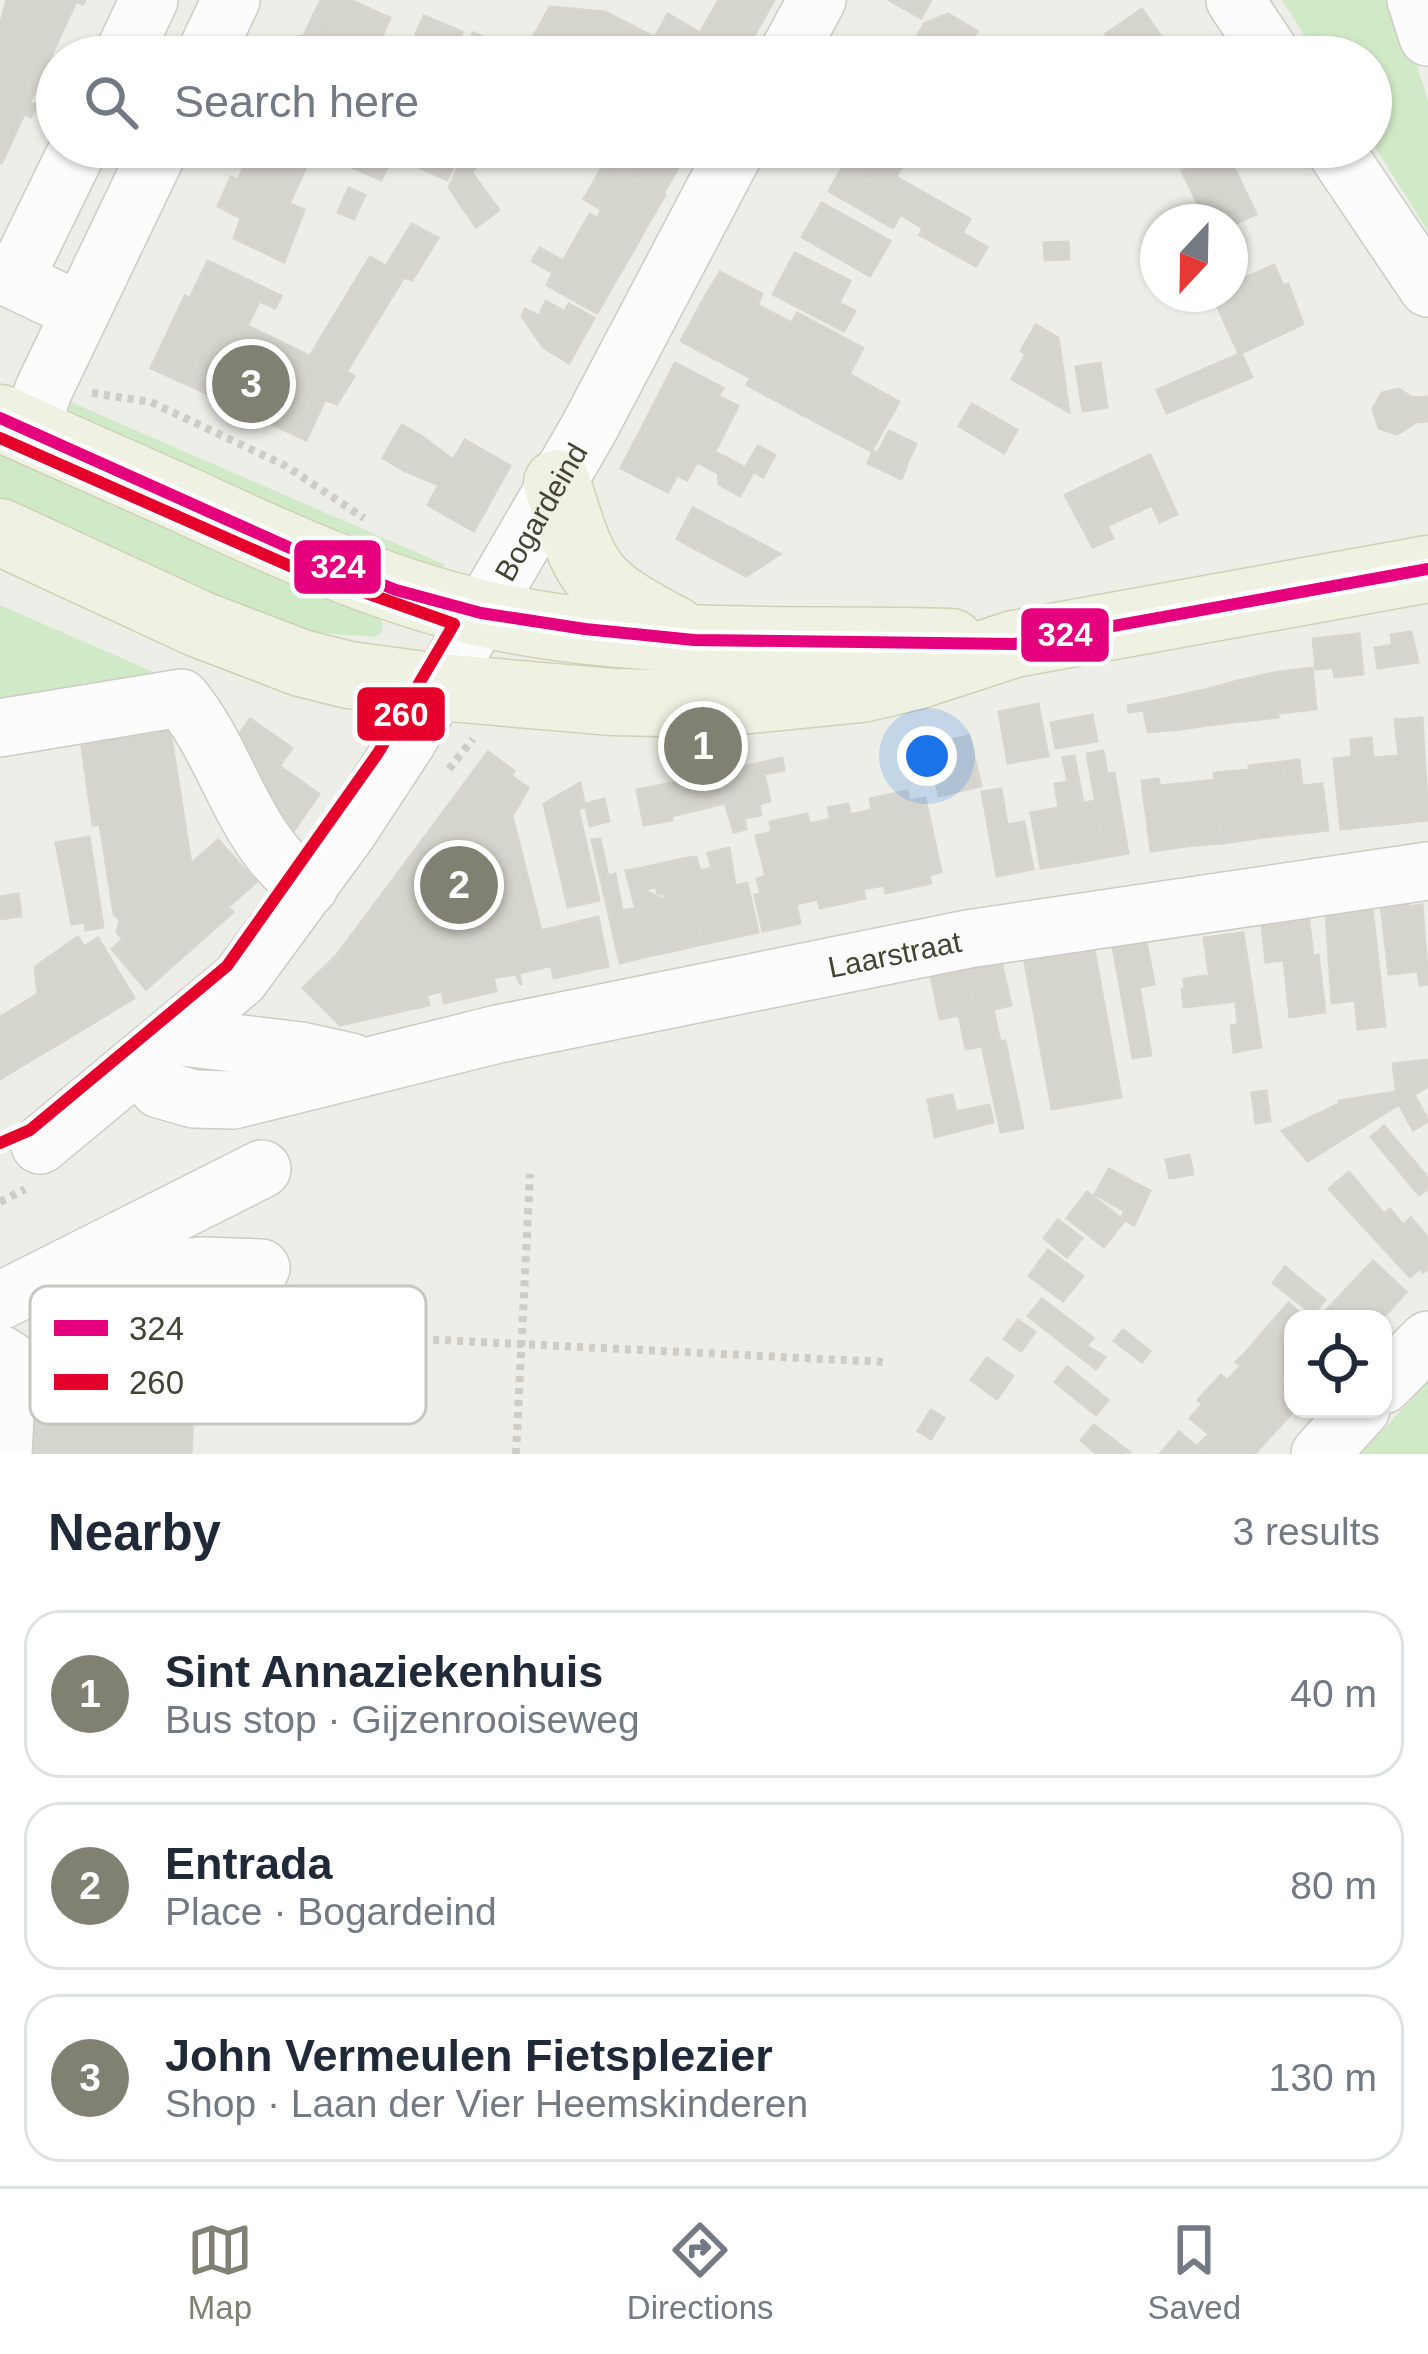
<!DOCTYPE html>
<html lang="en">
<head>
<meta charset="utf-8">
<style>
  :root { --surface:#fff; --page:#f6f6f7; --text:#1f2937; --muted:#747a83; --line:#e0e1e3; --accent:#808073 }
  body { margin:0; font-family:Helvetica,sans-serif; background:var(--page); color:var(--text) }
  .controls { position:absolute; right:36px; bottom:36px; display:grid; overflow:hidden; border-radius:24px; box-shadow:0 3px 9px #0004 }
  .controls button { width:108px; height:108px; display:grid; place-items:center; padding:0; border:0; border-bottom:3px solid var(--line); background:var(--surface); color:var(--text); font:60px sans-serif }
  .compass { position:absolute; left:1140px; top:204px; width:108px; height:108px; border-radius:50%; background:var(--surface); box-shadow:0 3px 9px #0004; rotate:202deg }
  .you { position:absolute; left:927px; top:756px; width:42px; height:42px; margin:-30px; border:9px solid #fff; border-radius:50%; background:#1a73e8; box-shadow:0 0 0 18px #1a73e833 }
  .badge { display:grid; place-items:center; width:78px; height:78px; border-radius:50%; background:var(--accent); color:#fff; font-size:39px; font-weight:700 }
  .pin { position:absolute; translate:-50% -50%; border:6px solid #fff; box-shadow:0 3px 12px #0006 }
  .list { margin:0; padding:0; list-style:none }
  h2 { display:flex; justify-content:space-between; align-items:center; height:156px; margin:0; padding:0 48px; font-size:51px }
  h2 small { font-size:39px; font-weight:400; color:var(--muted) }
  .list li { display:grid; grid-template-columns:78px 1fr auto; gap:36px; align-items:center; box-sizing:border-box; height:168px; margin:0 24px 24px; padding:0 24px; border:3px solid var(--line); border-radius:36px }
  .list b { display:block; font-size:45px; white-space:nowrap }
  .list p { margin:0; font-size:39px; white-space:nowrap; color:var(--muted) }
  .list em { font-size:39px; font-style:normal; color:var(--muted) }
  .icon { flex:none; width:66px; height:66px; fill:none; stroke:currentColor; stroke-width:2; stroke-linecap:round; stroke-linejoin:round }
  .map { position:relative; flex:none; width:1428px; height:1454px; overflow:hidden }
  .search { position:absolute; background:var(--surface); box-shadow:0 3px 9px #0004; left:36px; right:36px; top:36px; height:132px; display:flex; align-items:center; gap:30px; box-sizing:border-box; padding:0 42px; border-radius:66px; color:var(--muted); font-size:45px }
  .sheet { height:732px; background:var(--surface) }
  nav { display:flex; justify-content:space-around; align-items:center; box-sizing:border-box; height:168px; border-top:3px solid var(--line); background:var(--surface); font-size:33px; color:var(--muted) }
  nav a { display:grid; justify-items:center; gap:6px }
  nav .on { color:var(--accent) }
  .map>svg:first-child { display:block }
  .green { fill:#d0eac7 }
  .building { fill:#d5d5cd; stroke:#d6d6ce; stroke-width:3 }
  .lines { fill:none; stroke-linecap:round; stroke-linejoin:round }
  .minor-casing { stroke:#ccccc5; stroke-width:60 }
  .major-casing { stroke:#cfd1b5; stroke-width:69 }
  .path { stroke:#cdcdc6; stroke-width:8; stroke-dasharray:6 6; stroke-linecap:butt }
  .minor { stroke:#fcfcfc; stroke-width:57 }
  .major { stroke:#eff1e2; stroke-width:66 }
  .bus-1-casing { stroke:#fff; stroke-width:21 }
  .bus-2-casing { stroke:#fff; stroke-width:21 }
  .bus-1 { stroke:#e5007d; stroke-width:12 }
  .bus-2 { stroke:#e4002b; stroke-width:12 }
  .labels { text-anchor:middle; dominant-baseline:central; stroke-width:10; stroke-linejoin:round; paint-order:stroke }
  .street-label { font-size:30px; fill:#444434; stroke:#fff }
  .key { fill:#fff; stroke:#c7c7c2; stroke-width:3 }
  .key-label { font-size:33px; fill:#444434 }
  .line-badge { stroke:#fff; stroke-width:4.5 }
  .badge-label { font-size:33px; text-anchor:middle; font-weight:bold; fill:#fff }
</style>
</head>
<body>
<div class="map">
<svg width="1428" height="1454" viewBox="0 0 1428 1454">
  <rect width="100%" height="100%" fill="#eeeee8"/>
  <!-- green -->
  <path class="green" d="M1282,0H1397L1428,101V231L1371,141V57H1318Z
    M66,400L446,565L423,576L53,427Z
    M0,448L375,609L383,623L381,633L374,637L322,633L274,622L0,504Z
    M0,605L181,684L0,713Z
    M1428,1382V1454H1360Z"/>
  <!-- building -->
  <path class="building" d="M7,0H85L83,4L76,1L53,51L0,26Z
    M321,0H350L390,18L375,52L310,23Z
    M719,0H732L764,18L741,57H697L655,37L668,14L700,33Z
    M732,0H774L764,18Z
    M889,0H931L921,18Z
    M550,7L605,12L687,54L522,57Z
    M1142,9L1175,57H1122L1106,34Z
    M948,14L977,31L962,57L908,54L924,24Z
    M424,16L462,32L455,51L416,34Z
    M310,23L375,52L373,57H294L292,50L297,37L304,36Z
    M0,26L53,51L30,102L37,105L31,117L24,114L1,164Z
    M473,33L521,52L519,57H497L468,46Z
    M253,147L305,169L289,204L238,180Z
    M260,147H306L298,165Z
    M361,147H397L388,165L359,152Z
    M397,147H458L462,149L447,180L393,155Z
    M463,147H489L472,172L459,156Z
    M636,147H671L685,155L663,194L623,171Z
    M854,147H873L903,164L896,177L970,219L962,233L844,165Z
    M1226,151L1256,214L1230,226V222H1207L1182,171Z
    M359,152L388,165L381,180L352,167Z
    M462,160L499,210L476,227L449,187Z
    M606,161L665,195L653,215L641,208L638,214L611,194L602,210L584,199Z
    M844,165L987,247L976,266L920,235L923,228L900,214L893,228L829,191Z
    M231,177L304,210L284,262L234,238L241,218L218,206Z
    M349,188L365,195L354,219L338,212Z
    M611,194L638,214L641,208L653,215L638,242L597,219Z
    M822,203L890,241L870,276L802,237Z
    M590,214L638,242L597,313L547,285L553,273L532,261L540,248L563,261Z
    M412,224L438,238L412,280L404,277L346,372L354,376L337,404L325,399L306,440L224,402L225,398L210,390L208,394L151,368L185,296L310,356L370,257L386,266Z
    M1068,242L1069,259L1045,260L1044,243Z
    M795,253L850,281L839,303L855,311L844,331L773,294Z
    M208,261L281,296L275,308L259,301L247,326L190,298Z
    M1274,265L1283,286L1288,284L1303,324L1241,353L1252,377L1167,413L1157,390L1239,354L1212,294H1230V285Z
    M720,272L762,294L757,305L792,323L797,313L863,348L849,374L899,402L705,297Z
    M705,297L899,402L871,451L747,385L751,378L681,341Z
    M546,301L565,312L569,304L594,318L569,363L543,347L522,316L525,309L539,316Z
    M1036,325L1058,338L1069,412L1012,379L1026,354L1021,351Z
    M675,363L723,388L718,396L738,406L715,451L648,416Z
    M1100,363L1107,407L1083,411L1076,367Z
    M1398,389L1413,398L1428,397V421L1416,422L1397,434L1379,428L1373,409L1382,393Z
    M972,404L1017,430L1004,453L959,426Z
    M648,416L753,472L740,496L719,484L718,473L697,462L687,480L677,475L668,492L621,468Z
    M402,425L421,436L412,453L392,442Z
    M889,431L916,444L906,465L879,451Z
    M421,436L453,460L465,440L510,466L492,498L412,453Z
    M392,442L412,453L403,470L383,458Z
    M758,446L775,455L763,477L746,467Z
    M873,451L906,468L901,479L868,463Z
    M412,453L492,498L474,531L428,505L439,485L403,470Z
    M1150,455L1177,514L1160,522L1152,505L1107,526L1113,538L1093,547L1065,495Z
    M693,508L780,554L746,576L677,539Z
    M1411,632L1418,662L1378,668L1375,648L1393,645L1391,635Z
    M1359,634L1363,674L1335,677L1333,667L1316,669L1313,639Z
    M1312,668L1316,709L1278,713L1273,673Z
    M1273,673L1278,717L1243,721L1238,681Z
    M1238,681L1243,721L1208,725L1204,690Z
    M1204,690L1208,725L1173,730L1169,698Z
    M1169,698L1173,730L1148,732L1144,710L1129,712L1128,706Z
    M1038,704L1048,756L1008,763L999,712Z
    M1092,715L1097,741L1056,748L1051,723Z
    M168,718L191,864L218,840L256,882L228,907L233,912L146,989L112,949L123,939L117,932L120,920L114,914L100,824L93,825L80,732Z
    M1422,718L1428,820L1380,825L1373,758L1399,756L1395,720Z
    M250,719L292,748L279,766L319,794L294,830L250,799L227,752Z
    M969,736L981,786L939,796L928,745Z
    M1371,738L1380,825L1341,829L1334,759L1352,757L1351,740Z
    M1103,751L1107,774L1114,773L1128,853L1106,857L1087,754Z
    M488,752L514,771L511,776L528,788L512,816L550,966L519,973L521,985L516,974L493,978L496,991L444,1003L442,991L426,995L429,1005L340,1025L303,988L337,955Z
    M1074,756L1083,803L1096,801L1106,857L1085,861L1076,805L1065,807L1061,783L1068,782L1063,758Z
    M782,758L784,770L764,774L770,801L759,804L761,815L744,818L746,829L734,832L716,773Z
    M1299,760L1302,786L1322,784L1328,830L1292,834L1283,762Z
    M1283,762L1292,834L1257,838L1249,766Z
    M1249,770L1257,838L1222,843L1214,773Z
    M716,773L726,803L697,810L688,780Z
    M1158,779L1160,786L1180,784L1187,846L1151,851L1142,781Z
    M688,780L697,810L671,816L663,785Z
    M1215,780L1222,843L1187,846L1180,784Z
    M580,783L585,807L578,809L599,900L568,907L544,804Z
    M1061,783L1065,807L1076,805L1085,861L1041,868L1031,813L1059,808L1055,784Z
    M663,785L672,820L644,825L637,790Z
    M1001,789L1007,825L1024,822L1033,869L997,876L982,792Z
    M907,791L909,801L925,798L941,872L929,875L931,883L886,893L884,885L863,889L865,898L820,908L818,899L796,904L800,923L763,931L755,895L761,894L757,879L766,876L756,836L772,832L770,822L807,814L809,824L831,819L828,808L848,804L850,815L872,810L870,799Z
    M604,799L609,821L590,826L585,804Z
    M89,837L103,927L86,930L85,922L72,924L56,843Z
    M600,839L608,876L615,874L622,911L637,908L648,956L620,963L592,840Z
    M729,848L735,886L747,883L758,932L731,938L708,853Z
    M696,857L700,871L715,867L731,938L703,944L682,859Z
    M682,859L703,944L677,950L664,893L658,894L656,887L642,889L638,869Z
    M638,869L642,889L666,901L677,950L648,956L626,871Z
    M18,894L21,916L0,919V897Z
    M1407,902L1408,907L1422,905L1428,984L1420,985L1418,971L1389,974L1381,905Z
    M1372,907L1385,1026L1358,1029L1355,1000L1332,1003L1326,912Z
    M1308,914L1313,957L1318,955L1325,1012L1290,1017L1284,960L1266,962L1261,918Z
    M598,917L608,966L554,978L544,930Z
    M1243,933L1261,1047L1234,1052L1231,1026L1238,1024L1236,1001L1184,1007L1182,989H1185L1184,979L1205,976L1210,980L1204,938Z
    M1145,935L1154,984L1139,987L1151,1055L1133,1058L1112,941Z
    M78,937L84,947L98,938L134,998L65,1040L38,994L35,967Z
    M1092,939L1121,1097L1052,1109L1023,952Z
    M1000,957L1011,1005L993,1009L1000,1042L982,1046L965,964Z
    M965,964L982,1046L966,1049L959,1015L940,1019L930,971Z
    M38,994L65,1040L31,1060L4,1015Z
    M4,1015L31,1060L0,1079V1017Z
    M1005,1041L1023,1128L1001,1132L982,1046Z
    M1428,1060V1086L1398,1105L1393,1064Z
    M1266,1091L1270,1121L1256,1123L1252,1093Z
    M1396,1092L1398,1105L1341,1140L1339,1101Z
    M952,1095L956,1112L989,1105L993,1122L935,1137L928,1100Z
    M1414,1095L1428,1121L1413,1130L1399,1104Z
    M1337,1105L1341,1140L1308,1161L1282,1131Z
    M1384,1126L1428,1178V1188L1419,1195L1371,1137Z
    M1189,1155L1193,1174L1170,1178L1166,1160Z
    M1109,1169L1150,1191L1134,1225L1121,1218L1125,1211L1095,1194Z
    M1349,1172L1384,1214L1390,1209L1403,1225L1411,1218L1428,1238V1268L1423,1272L1420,1268L1410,1277L1329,1189Z
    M1087,1192L1124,1221L1104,1247L1067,1218Z
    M1058,1220L1082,1238L1067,1257L1044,1238Z
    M1048,1250L1083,1276L1063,1301L1029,1276Z
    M1373,1261L1406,1292L1389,1311L1356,1279Z
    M1285,1267L1325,1300L1313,1314L1273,1283Z
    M1356,1279L1389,1311L1381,1319H1362L1339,1297Z
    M1339,1297L1362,1319H1326L1322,1315Z
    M1042,1299L1093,1338L1086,1346L1105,1357L1096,1369L1028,1316Z
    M1289,1303L1306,1319H1293V1347L1269,1325Z
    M1018,1320L1035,1332L1021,1351L1004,1339Z
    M1269,1325L1293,1347V1393L1247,1351Z
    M1123,1330L1150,1351L1142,1362L1114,1341Z
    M1247,1351L1293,1393L1295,1409L1279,1427L1228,1380L1241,1366L1236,1362Z
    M987,1358L1013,1376L997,1399L971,1380Z
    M33,1367L195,1375L191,1454H29Z
    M1067,1367L1108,1400L1096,1415L1055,1382Z
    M1221,1375L1279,1427L1256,1452L1198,1400Z
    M1203,1404L1256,1452L1254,1454H1205L1197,1447L1209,1434L1190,1418Z
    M931,1410L944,1418L931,1439L918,1431Z
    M1094,1425L1129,1452L1097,1454L1081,1440Z
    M1179,1432L1197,1447L1205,1454H1160Z"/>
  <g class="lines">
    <defs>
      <g id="minor">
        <path d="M1235,0L1273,57"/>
        <path d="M1416,0L1428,37"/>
        <path d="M122,57L149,0"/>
        <path d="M204,57L231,0"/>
        <path d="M786,57L817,0"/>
        <path d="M79,147L14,280L81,312"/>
        <path d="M1333,147L1428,288"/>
        <path d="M29,431L44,389L160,147"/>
        <path d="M0,728L181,698C230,757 243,843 309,887"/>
        <path d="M174,1036L301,1051L351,1062"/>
        <path id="s1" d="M159,1089L194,1099L233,1100L498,1034L968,939L1428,871"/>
        <path id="s2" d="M40,1145L240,979L347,833L408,740L588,430L737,147"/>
        <path d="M76,1276L203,1266L261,1268"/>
        <path d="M0,1301L262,1169"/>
        <path d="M0,1354L8,1359L3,1454"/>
        <path d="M1383,1385L1428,1340"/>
        <path d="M1320,1454L1361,1409"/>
      </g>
      <path id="major" d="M0,418C61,445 122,472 183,499C279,544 376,588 480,613C634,649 793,637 951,642
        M557,483C586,575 587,584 675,630
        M0,532L199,624L301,663L349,675L438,687L612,702L711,704L861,689L913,677L1014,644L1428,569"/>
    </defs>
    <!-- minor casing -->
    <use href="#minor" class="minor-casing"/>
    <!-- major casing -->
    <use href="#major" class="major-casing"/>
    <!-- path -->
    <path class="path" d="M92,393L151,402L286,466L364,518
      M449,769L473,739
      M0,1202L25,1189
      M112,1320L114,1324L885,1362
      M44,1339L73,1324
      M516,1454L530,1174"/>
    <!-- minor -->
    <use href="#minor" class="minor"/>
    <!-- major -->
    <use href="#major" class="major"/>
    <defs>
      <path id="bus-1" d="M0,418L288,547L396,590L481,613L585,629L694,640L1014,644L1428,569"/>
      <path id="bus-2" d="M0,438L290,566L454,624L378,753L227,966L30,1130L0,1143"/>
    </defs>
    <!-- bus-1 casing -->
    <use href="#bus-1" class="bus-1-casing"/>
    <!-- bus-2 casing -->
    <use href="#bus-2" class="bus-2-casing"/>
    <!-- bus-1 -->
    <use href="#bus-1" class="bus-1"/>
    <!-- bus-2 -->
    <use href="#bus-2" class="bus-2"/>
  </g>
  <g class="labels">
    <!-- street labels -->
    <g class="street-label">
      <text stroke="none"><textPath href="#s2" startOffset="816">Bogardeind</textPath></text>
      <text stroke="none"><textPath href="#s1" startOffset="753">Laarstraat</textPath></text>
    </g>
  </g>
  <!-- legend -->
  <rect x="30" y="1286" width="396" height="138" rx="18" class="key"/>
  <rect x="54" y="1320" width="54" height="16" fill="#e5007d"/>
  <rect x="54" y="1374" width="54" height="16" fill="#e4002b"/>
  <g class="key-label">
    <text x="129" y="1340">324</text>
    <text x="129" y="1394">260</text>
  </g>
  <g class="line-badge">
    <rect x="292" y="538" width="91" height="58" rx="12" fill="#e5007d"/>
    <rect x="1019" y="606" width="92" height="58" rx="12" fill="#e5007d"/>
    <rect x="355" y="685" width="92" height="58" rx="12" fill="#e4002b"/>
  </g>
  <g class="badge-label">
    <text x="338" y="578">324</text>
    <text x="1065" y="646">324</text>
    <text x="401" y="726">260</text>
  </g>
</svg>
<div class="controls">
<button><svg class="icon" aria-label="locate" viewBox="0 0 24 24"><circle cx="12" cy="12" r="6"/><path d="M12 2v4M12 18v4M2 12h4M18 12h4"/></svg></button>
</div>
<svg class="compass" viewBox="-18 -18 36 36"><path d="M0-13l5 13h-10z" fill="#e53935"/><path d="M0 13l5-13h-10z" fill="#747a83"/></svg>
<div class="you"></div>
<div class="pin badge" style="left:703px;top:746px">1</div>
<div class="pin badge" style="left:459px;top:885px">2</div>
<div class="pin badge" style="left:251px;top:384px">3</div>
<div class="search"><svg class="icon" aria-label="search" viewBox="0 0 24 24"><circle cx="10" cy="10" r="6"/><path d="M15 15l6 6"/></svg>Search here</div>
</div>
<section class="sheet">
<h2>Nearby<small>3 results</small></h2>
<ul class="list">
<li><span class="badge">1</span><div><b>Sint Annaziekenhuis</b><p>Bus stop · Gijzenrooiseweg</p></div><em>40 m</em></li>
<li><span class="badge">2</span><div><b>Entrada</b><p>Place · Bogardeind</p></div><em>80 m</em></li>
<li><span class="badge">3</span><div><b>John Vermeulen Fietsplezier</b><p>Shop · Laan der Vier Heemskinderen</p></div><em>130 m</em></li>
</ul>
</section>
<nav>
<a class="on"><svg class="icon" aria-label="map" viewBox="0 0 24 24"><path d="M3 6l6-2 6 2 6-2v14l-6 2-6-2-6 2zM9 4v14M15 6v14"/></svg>Map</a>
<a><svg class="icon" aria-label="directions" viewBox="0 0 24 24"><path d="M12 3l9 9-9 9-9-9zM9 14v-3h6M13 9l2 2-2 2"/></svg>Directions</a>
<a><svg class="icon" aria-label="saved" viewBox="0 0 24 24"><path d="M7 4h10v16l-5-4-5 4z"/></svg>Saved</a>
</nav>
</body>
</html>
